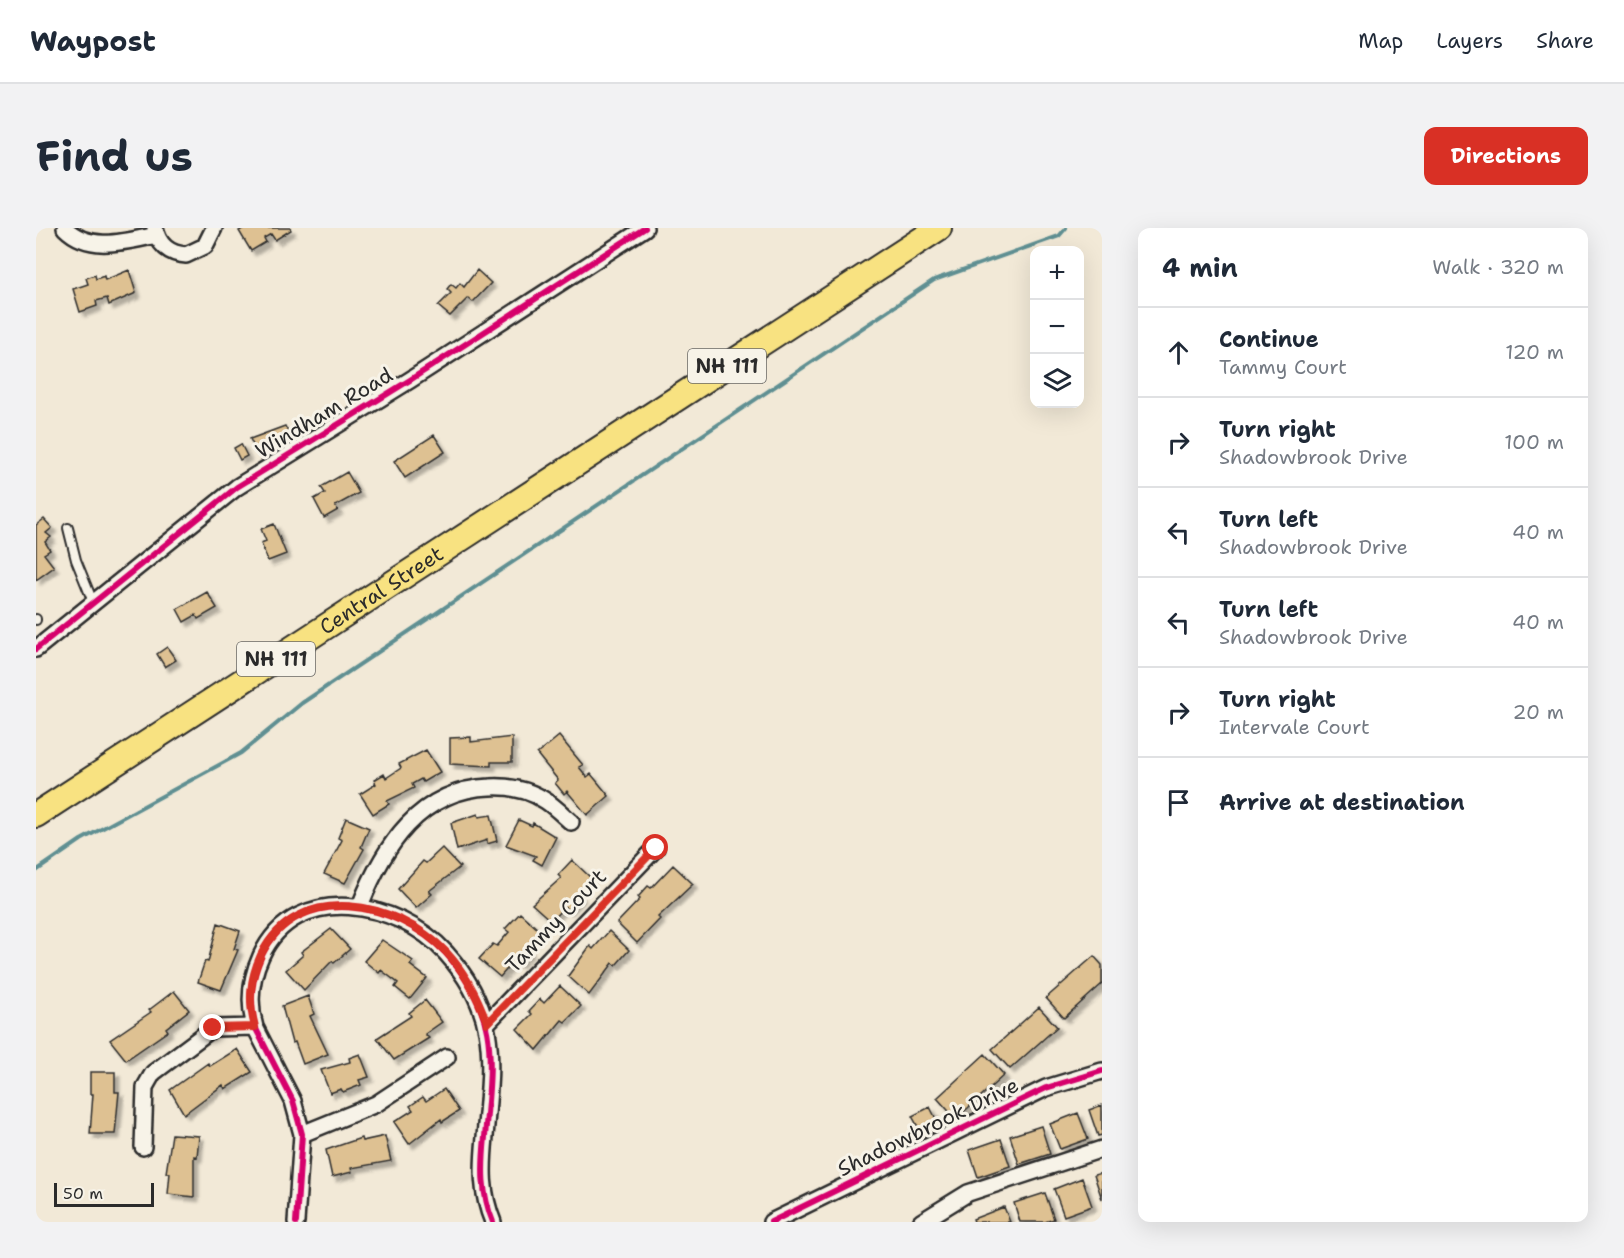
<!DOCTYPE html>
<html lang="en">
<head>
<meta charset="utf-8">
<style>
  :root { --surface:#fff; --page:#f2f2f3; --text:#1f2937; --muted:#747a83; --line:#e0e1e3; --accent:#d93025 }
  body { margin:0; font-family:"Shantell Sans",sans-serif; background:var(--page); color:var(--text) }
  .controls { position:absolute; right:18px; top:18px; display:grid; overflow:hidden; border-radius:12px; box-shadow:0 6px 24px #0002 }
  .controls button { width:54px; height:54px; display:grid; place-items:center; padding:0; border:0; border-bottom:2px solid var(--line); background:var(--surface); color:var(--text); font:30px sans-serif }
  .scale { position:absolute; left:18px; bottom:15px; width:100px; box-sizing:border-box; padding-left:6px; border:3px solid #2b2b2b; border-top:0; font-size:16px; line-height:21px; white-space:nowrap; color:#2b2b2b; -webkit-text-stroke:4px #f7f3e8; paint-order:stroke }
  .stop { position:absolute; width:18px; height:18px; margin:-14px; border:4px solid #d93025; border-radius:50%; background:#fff }
  .stop.end { background:#d93025; border-color:#fff; box-shadow:0 2px 6px #0008 }
  .list { margin:0; padding:0; list-style:none }
  h2 { display:flex; justify-content:space-between; align-items:center; height:78px; margin:0; padding:0 24px; font-size:26px }
  h2 small { font-size:20px; font-weight:400; color:var(--muted) }
  .list li { display:grid; grid-template-columns:39px 1fr auto; gap:18px; align-items:center; box-sizing:border-box; height:90px; padding:0 24px; border-top:2px solid var(--line) }
  .list b { display:block; font-size:22px; white-space:nowrap }
  .list p { margin:0; font-size:20px; white-space:nowrap; color:var(--muted) }
  .list em { font-size:20px; font-style:normal; color:var(--muted) }
  .icon { flex:none; width:33px; height:33px; fill:none; stroke:currentColor; stroke-width:2; stroke-linecap:round; stroke-linejoin:round }
  .map { position:relative; flex:none; width:1066px; height:994px; overflow:hidden; border-radius:12px }
  header { display:flex; align-items:center; gap:36px; box-sizing:border-box; height:84px; padding:0 30px; background:var(--surface); border-bottom:2px solid var(--line) }
  header strong { font-size:28px }
  nav { display:flex; gap:33px; margin-inline-start:auto; font-size:21px }
  .intro { display:flex; align-items:center; justify-content:space-between; box-sizing:border-box; height:144px; padding:0 36px }
  h1 { margin:0; font-size:42px }
  .button { padding:15px 27px; border-radius:12px; background:var(--accent); color:#fff; font-size:21px; font-weight:700 }
  main { display:flex; gap:36px; padding:0 36px }
  aside { flex:1; background:var(--surface); border-radius:12px; box-shadow:0 6px 24px #0002 }
  .map>svg:first-child { display:block }
  .lines { fill:none; stroke-linecap:round; stroke-linejoin:round }
  .stream { stroke:#5e8f92; stroke-width:4 }
  .building { fill:#dec192; stroke:#2b2b2b; stroke-width:1.5; filter:url(#shadow) }
  .lane-casing { stroke:#2b2b2b; stroke-width:12 }
  .street-casing { stroke:#2b2b2b; stroke-width:20 }
  .primary-casing { stroke:#2b2b2b; stroke-width:28 }
  .lane { stroke:#f7f3e8; stroke-width:8 }
  .street { stroke:#f7f3e8; stroke-width:15 }
  .primary { stroke:#f8e281; stroke-width:24 }
  .cycleway-casing { stroke:#f7f3e8; stroke-width:10 }
  .cycleway { stroke:#d6006c; stroke-width:6 }
  .route { stroke:#d93025; stroke-width:8 }
  .labels { text-anchor:middle; dominant-baseline:central; stroke-width:6; stroke-linejoin:round; paint-order:stroke }
  .shield { fill:#f7f3e8; stroke:#686764; stroke-width:1.5 }
  .shield-label { font-size:20px; font-weight:bold; fill:#2b2b2b }
  .street-label { font-size:21px; fill:#2b2b2b; stroke:#f7f3e8 }
</style>
</head>
<body>
<header>
<strong>Waypost</strong>
<nav><a>Map</a><a>Layers</a><a>Share</a></nav>
</header>
<div class="intro"><h1>Find us</h1><a class="button">Directions</a></div>
<main>
<div class="map">
<svg width="1066" height="994" viewBox="0 0 1066 994">
  <defs>
    <filter id="shadow"><feDropShadow dx="4.5" dy="4.5" stdDeviation="1.5" flood-color="#0004"/></filter>
  </defs>
  <rect width="100%" height="100%" fill="#f2e9d7"/>
  <filter id="ink" filterUnits="userSpaceOnUse"><feTurbulence type="fractalNoise" baseFrequency=".0167" numOctaves="2"/><feDisplacementMap in="SourceGraphic" scale="12" xChannelSelector="R" yChannelSelector="G"/><feConvolveMatrix kernelMatrix="1 2 1 2 8 2 1 2 1" color-interpolation-filters="sRGB"/></filter>
  <g filter="url(#ink)">
    <g class="lines">
      <!-- stream -->
      <path class="stream" d="M0,643L45,612L205,525L266,475L898,52L1023,8L1030,0"/>
    </g>
    <!-- building -->
    <path class="building" d="M208,0H254L255,2L239,12L235,6L228,10L230,14L215,23L203,3Z
      M93,42L100,65L73,77L71,70L60,73L61,78L44,84L37,61L52,56L50,50L59,47L60,51L68,48L69,52Z
      M441,42L455,55L437,74L432,70L414,88L402,78L415,65L411,61L415,56L420,60L424,55L428,59Z
      M249,198L256,212L241,219L237,211L232,213L234,218L221,225L214,211Z
      M398,207L409,224L369,250L358,233Z
      M205,216L211,228L204,232L198,220Z
      M311,244L323,265L299,278L302,282L288,290L278,271L289,265L285,259Z
      M8,291L16,300L10,305L15,309L9,314L14,322L8,326L18,339L0,352V297Z
      M238,296L250,326L232,333L225,315L230,313L225,301Z
      M171,364L181,380L162,391L160,387L148,394L141,381Z
      M131,419L140,432L129,439L121,426Z
      M523,508L547,537L543,539L551,549L555,546L573,568L551,587L531,563L528,566L519,555L522,552L501,526Z
      M435,509V514L476,509V534H455V538L414,536V510Z
      M390,522L404,544L387,554L385,551L376,556L378,560L351,573L353,576L337,586L324,566L340,556L338,552L348,546L350,550L365,540L363,536Z
      M442,586L443,589L455,587L461,613L451,616V612L421,622L415,595Z
      M310,590L333,600L325,619L328,621L309,655L288,646L306,612L302,610Z
      M483,592L496,598L497,595L520,609L506,637L497,632L500,628L470,617Z
      M406,620L424,639L393,663L396,666L380,680L362,661L387,633L390,635Z
      M536,632L555,650L541,665L545,669L532,682L528,679L515,693L496,676L525,650L522,647Z
      M637,637L657,656L622,689L624,691L601,715L581,695L604,671L602,669L612,658L615,660Z
      M484,685L504,703L490,719L494,723L482,736L478,733L464,749L443,731L457,716L461,718L473,704L469,701Z
      M182,695L204,703L198,721L202,722L185,762L162,754L169,733L172,734Z
      M295,701L314,721L298,735L296,733L268,762L250,742L267,727L265,724Z
      M573,703L593,722L580,737L577,735L553,767L532,748L554,718L557,721Z
      M346,712L377,733L374,737L391,750L374,771L359,759L362,755L345,742L343,745L328,733Z
      M1058,728L1066,737V756L1028,790L1010,770Z
      M524,758L545,778L529,794L526,792L501,822L481,801L496,786L493,783L504,771L508,775Z
      M138,763L153,782L130,800L132,803L90,832L74,812L115,784L113,782Z
      M272,768L278,786L274,788L292,826L267,836L259,814L256,815L246,778Z
      M389,772L406,794L389,806L393,810L358,832L341,810L375,788L373,785Z
      M1003,779L1021,799L974,841L956,821Z
      M201,821L216,844L189,861L187,857L148,886L134,862L172,835L174,838Z
      M324,826L333,849L323,852L325,857L307,864L305,861L294,865L285,842L314,834L313,830Z
      M949,826L968,847L920,891L901,870Z
      M54,844H79V864H83L79,906H54L57,866H54Z
      M408,861L423,883L406,894L405,891L373,916L358,894L377,882L374,878L387,869L390,873Z
      M1066,877V907L1062,908L1053,882Z
      M894,879L902,895L885,904L876,888Z
      M1042,885L1052,911L1024,921L1014,896Z
      M1005,898L1014,926L983,936L974,908Z
      M136,906L163,908L161,929L158,928V969L132,966L134,945H130Z
      M349,908L355,933L315,940L316,944L296,949L290,922L325,910L326,913Z
      M965,911L974,938L942,949L933,922Z
      M1066,945V971L1058,947Z
      M1046,950L1056,978L1028,988L1018,961Z
      M1009,965L1018,991L1009,994H984L978,975Z
      M968,979L974,994H938L937,991Z"/>
    <g class="lines">
      <defs>
        <path id="lane" d="M32,300L40,332L57,374
          M0,391V392"/>
        <path id="street" d="M29,0C54,25 91,13 121,7
          M119,0C122,16 133,26 150,27L169,18L178,0
          M0,421L201,259L374,152L609,0
          M324,678C347,619 384,561 454,559C473,558 494,562 510,573C519,579 527,587 535,594
          M451,795L620,620
          M266,906L340,876L411,829
          M107,919L109,859L117,845L177,800L219,799
          M260,994L266,906L257,873L219,799C212,774 214,752 225,728C260,652 363,673 410,725C465,786 455,835 449,909C446,940 445,965 457,994
          M735,994L1010,860L1066,843
          M885,994L932,965L1066,921"/>
        <g id="primary">
          <path id="s1" d="M0,587L903,0"/>
        </g>
      </defs>
      <!-- lane casing -->
      <use href="#lane" class="lane-casing"/>
      <!-- street casing -->
      <use href="#street" class="street-casing"/>
      <!-- primary casing -->
      <use href="#primary" class="primary-casing"/>
      <!-- lane -->
      <use href="#lane" class="lane"/>
      <!-- street -->
      <use href="#street" class="street"/>
      <!-- primary -->
      <use href="#primary" class="primary"/>
      <defs>
        <path id="cycleway" d="M0,421L201,259L374,152L609,0
          M260,994L266,906L257,873L219,799C212,774 214,752 225,728C260,652 363,673 410,725C465,786 455,835 449,909C446,940 445,965 457,994
          M735,994L1010,860L1066,843"/>
      </defs>
      <!-- cycleway casing -->
      <use href="#cycleway" class="cycleway-casing"/>
      <!-- cycleway -->
      <use href="#cycleway" class="cycleway"/>
    </g>
  </g>
  <g class="lines" filter="url(#ink)">
    <!-- route -->
    <path class="route" d="M177,800L219,799C212,773 214,751 225,727C262,652 361,673 410,724C428,743 442,770 451,795L620,620"/>
  </g>
  <g class="labels">
    <!-- shield labels -->
    <g class="shield">
      <rect x="652" y="121" width="78" height="34" rx="4.5"/>
      <rect x="201" y="414" width="78" height="34" rx="4.5"/>
    </g>
    <g class="shield-label">
      <text x="691" y="138">NH 111</text>
      <text x="240" y="431">NH 111</text>
    </g>
    <!-- street labels -->
    <g class="street-label">
      <text transform="translate(288 185) rotate(-31)">Windham Road</text>
      <text stroke="none"><textPath href="#s1" startOffset="412">Central Street</textPath></text>
      <text transform="translate(520 693) rotate(-46)">Tammy Court</text>
      <text transform="translate(892 899) rotate(-26)">Shadowbrook Drive</text>
    </g>
  </g>
</svg>
<div class="controls">
<button>+</button>
<button>−</button>
<button><svg class="icon" aria-label="layers" viewBox="0 0 24 24"><path d="M12 4l9 5-9 5-9-5zM3 14l9 5 9-5"/></svg></button>
</div>
<div class="scale">50 m</div>
<div class="stop" style="left:620px;top:620px"></div>
<div class="stop end" style="left:177px;top:800px"></div>
</div>
<aside>
<h2>4 min<small>Walk · 320 m</small></h2>
<ul class="list">
<li><svg class="icon" aria-label="ahead" viewBox="0 0 24 24"><path d="M12 20V5M6 11l6-6 6 6"/></svg><div><b>Continue</b><p>Tammy Court</p></div><em>120 m</em></li>
<li><svg class="icon" aria-label="right" viewBox="0 0 24 24"><path d="M7 20v-9h11M14 6l5 5-5 5"/></svg><div><b>Turn right</b><p>Shadowbrook Drive</p></div><em>100 m</em></li>
<li><svg class="icon" aria-label="left" viewBox="0 0 24 24"><path d="M17 20v-9H6M10 6l-5 5 5 5"/></svg><div><b>Turn left</b><p>Shadowbrook Drive</p></div><em>40 m</em></li>
<li><svg class="icon" aria-label="left" viewBox="0 0 24 24"><path d="M17 20v-9H6M10 6l-5 5 5 5"/></svg><div><b>Turn left</b><p>Shadowbrook Drive</p></div><em>40 m</em></li>
<li><svg class="icon" aria-label="right" viewBox="0 0 24 24"><path d="M7 20v-9h11M14 6l5 5-5 5"/></svg><div><b>Turn right</b><p>Intervale Court</p></div><em>20 m</em></li>
<li><svg class="icon" aria-label="arrive" viewBox="0 0 24 24"><path d="M6 21V4h12l-3 4 3 4H6"/></svg><div><b>Arrive at destination</b></div></li>
</ul>
</aside>
</main>
</body>
</html>
